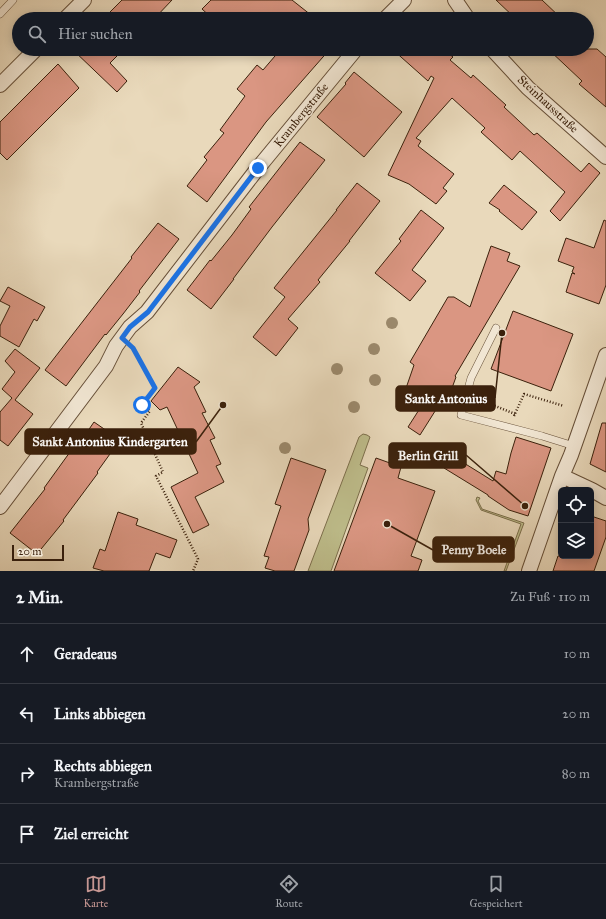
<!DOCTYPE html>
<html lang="de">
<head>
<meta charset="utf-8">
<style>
  :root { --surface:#171b24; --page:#20242c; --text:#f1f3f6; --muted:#9ea1a6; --line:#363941; --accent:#c59692 }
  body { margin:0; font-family:"IM FELL Great Primer",serif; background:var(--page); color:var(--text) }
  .controls { position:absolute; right:12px; bottom:12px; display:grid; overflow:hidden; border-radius:6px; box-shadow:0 2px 10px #0003 }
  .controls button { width:36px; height:36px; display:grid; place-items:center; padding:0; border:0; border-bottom:1px solid var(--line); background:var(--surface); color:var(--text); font:20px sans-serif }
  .scale { position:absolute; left:12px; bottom:10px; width:52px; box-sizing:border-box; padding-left:4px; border:2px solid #3b210c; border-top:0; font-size:11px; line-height:14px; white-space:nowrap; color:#3b210c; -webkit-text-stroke:3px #f1e6d3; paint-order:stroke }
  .stop { position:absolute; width:12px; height:12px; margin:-9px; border:3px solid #1a73e8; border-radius:50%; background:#fff }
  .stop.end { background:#1a73e8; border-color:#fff; box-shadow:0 1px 4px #0008 }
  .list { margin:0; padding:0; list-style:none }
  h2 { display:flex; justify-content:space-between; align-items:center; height:52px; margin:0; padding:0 16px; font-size:17px }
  h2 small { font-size:13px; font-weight:400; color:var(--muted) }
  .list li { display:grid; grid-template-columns:26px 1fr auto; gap:12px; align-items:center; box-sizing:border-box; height:60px; padding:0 16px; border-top:1px solid var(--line) }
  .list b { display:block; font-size:15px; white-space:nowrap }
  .list p { margin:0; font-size:13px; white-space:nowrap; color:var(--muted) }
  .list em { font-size:13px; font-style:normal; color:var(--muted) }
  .icon { flex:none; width:22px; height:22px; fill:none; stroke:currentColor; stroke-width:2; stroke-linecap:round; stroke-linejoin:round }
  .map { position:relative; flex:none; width:606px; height:571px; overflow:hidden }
  .search { position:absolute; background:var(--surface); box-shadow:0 2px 10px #0003; left:12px; right:12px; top:12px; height:44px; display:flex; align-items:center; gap:10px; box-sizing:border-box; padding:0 14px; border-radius:22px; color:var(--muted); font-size:15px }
  .sheet { height:292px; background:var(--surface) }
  nav { display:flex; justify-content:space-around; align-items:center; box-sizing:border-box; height:56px; border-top:1px solid var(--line); background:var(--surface); font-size:11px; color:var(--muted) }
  nav a { display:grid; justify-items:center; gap:2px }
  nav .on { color:var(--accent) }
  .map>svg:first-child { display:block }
  .green { fill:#bebd8b; stroke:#7c6f4c }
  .building { fill:#da9682; stroke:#3b210c }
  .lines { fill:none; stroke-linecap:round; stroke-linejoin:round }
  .lane-casing { stroke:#664f38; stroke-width:8 }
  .street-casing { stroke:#664f38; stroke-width:16 }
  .path { stroke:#3b210c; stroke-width:2.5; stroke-dasharray:1 2; stroke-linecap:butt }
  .lane { stroke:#f1e6d3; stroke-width:7 }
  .street { stroke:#f1e6d3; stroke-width:14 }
  .tree { fill:#9b896c }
  .route { stroke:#1a73e8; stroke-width:5 }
  .labels { text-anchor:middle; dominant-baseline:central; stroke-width:3; stroke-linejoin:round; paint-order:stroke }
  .street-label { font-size:12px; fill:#3b210c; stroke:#f1e6d3 }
  .leader { fill:none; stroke:#3b210c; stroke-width:1.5 }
  .callout-dot { fill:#3b210c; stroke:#f1e6d3; stroke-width:1.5 }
  .callout { fill:#3b210c; stroke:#3b210c; stroke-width:1.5 }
  .callout-label { font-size:13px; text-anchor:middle; font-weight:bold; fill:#fff }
</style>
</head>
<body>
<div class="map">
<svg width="606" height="571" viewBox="0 0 606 571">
  <rect width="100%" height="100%" fill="#e9d9bb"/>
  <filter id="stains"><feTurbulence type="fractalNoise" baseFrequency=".005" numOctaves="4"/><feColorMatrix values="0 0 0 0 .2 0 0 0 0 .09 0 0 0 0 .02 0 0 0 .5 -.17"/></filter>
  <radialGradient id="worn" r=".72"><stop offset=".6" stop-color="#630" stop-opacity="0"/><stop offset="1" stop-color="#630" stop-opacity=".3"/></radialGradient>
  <!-- green -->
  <path class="green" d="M363,434L367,435L370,437L360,465L368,468L331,571H308L359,437Z
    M477,497L480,498L478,501L482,509L524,523L506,571H504L521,524L481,510L476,500Z"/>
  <!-- building -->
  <path class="building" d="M122,0H172L154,19H103Z
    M211,0H292L316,19H213L202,9Z
    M496,0H542L562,19H516Z
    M72,49H124L110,63L127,81L117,92Z
    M281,49H330L266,122L207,202L187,186L207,160L204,157L224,133L220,130L245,96L237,89L257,65L263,70Z
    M392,49H443L453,57L450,60L471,78L473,75L506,105L504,107L534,135L537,133L581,172L589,163L600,173L560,221L550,211L565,192L520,151L512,160L481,132L485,128L452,98L416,138L421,141L418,146L454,174L443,188L447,191L436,204L409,184L388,175L434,78L431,76L428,81Z
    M548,49H597L606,57V107L579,84L582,81Z
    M58,64L79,88L7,160L0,153V122Z
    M354,72L402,112L364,157L317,117L346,84L345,83Z
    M300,142L325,160L272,227L233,279H234L211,309L187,290L210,260L211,261L232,235L251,209L249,207Z
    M357,183L380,201L349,241H350L318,280L320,282L288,319L298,328L276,356L253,337L285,297L274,288L337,210H336Z
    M504,185L537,212L522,230L499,211L500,210L489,203Z
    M421,210L444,228L412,270L426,281L410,301L375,273L401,241L399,239Z
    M604,220L606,221V285L599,304L566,292L572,273L575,274L572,272L574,267L558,261L566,238L594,248Z
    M158,223L179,239L139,291L140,292L123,314L106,335L105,334L66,386L45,370L132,258L131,257Z
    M491,246L510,253L507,261L520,266L455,376L456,377L444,410L437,408L420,435L408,427L424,402L404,394L414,365L410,362L448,297H454L470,307Z
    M8,287L45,307L37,321L34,319L19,347L0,336V326L10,306L0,301Z
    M513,311L573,334L551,391L491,369Z
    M15,349L40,368L15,400L33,414L8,446L0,440V412L12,398L2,389L15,372L5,361Z
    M178,367L200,382L194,387L206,412L202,413L215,438L210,440L221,464L216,466L224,482L195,497L209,525L193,533L171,487L198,473L167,407L160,410L151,401Z
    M94,422L120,440L97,472L98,473L63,520L64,521L37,554L10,533L45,489L44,488L70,452L72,454Z
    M602,423H606V472L590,464Z
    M516,437L551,448L528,516L509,510L488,496V495L444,468L451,455L493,481L496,471L506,474L511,453Z
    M291,458L326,470L308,519L309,530L294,571H275L265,568L269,557L264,556L281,506L275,504Z
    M376,458L401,467L398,478L435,491L411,556L422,560L418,571H334Z
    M118,512L138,519L136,525L177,540L170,558L156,553L149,571H104L93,568L100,549L105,551Z
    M591,516L606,521V537L594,571H553L558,556H591Z"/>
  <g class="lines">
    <defs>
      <path id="lane" d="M0,14L13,0
        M496,328L471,378L461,415L542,436L574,446"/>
      <path id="street" d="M455,0L468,19
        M65,19L84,0
        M385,19L404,0
        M492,49L528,88L606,157
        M0,85L36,49
        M562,476L592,490L606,498
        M0,507L106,366L116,346L130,327L147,312L258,168L356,49
        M529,571L562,476L571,455L606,355"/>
    </defs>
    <!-- lane casing -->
    <use href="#lane" class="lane-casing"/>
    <!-- street casing -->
    <use href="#street" class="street-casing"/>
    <!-- path -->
    <path class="path" d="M133,348L155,388L142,405L150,411L141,423L163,472L156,476L198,559L193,571
      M478,399L515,414
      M514,416L524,394L564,406"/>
    <!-- lane -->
    <use href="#lane" class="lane"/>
    <!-- street -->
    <use href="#street" class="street"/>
  </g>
  <!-- trees -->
  <g class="tree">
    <circle cx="392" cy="323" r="6"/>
    <circle cx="374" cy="349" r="6"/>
    <circle cx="337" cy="369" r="6"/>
    <circle cx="375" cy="380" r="6"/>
    <circle cx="354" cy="407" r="6"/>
    <circle cx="285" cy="448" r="6"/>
  </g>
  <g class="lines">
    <!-- route -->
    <path class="route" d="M142,405L155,388L133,348L122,338L130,327L148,312L258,168"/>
  </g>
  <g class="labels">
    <!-- street labels -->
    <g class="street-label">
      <text transform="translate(548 104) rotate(43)">Steinhausstraße</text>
      <text transform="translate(301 115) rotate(-51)">Krambergstraße</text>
    </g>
  </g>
  <!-- callouts -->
  <path class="leader" d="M502 333L495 398M223 405L196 442M525 506L466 455M387 524L433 550"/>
  <g class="callout-dot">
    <circle cx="502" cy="333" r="4"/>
    <circle cx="223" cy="405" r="4"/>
    <circle cx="525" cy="506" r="4"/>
    <circle cx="387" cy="524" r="4"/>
  </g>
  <g class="callout">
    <rect x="396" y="386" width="99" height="25" rx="4"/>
    <rect x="25" y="429" width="171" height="25" rx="4"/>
    <rect x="389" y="443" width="77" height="25" rx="4"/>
    <rect x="433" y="537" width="81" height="25" rx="4"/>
  </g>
  <g class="callout-label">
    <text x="446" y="403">Sankt Antonius</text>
    <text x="110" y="446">Sankt Antonius Kindergarten</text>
    <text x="428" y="460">Berlin Grill</text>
    <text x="474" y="554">Penny Boele</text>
  </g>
  <rect width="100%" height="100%" filter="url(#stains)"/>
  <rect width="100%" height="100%" fill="url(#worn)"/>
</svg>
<div class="controls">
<button><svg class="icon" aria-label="locate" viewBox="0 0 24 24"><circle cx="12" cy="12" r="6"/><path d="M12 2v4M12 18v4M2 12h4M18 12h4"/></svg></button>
<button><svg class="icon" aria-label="layers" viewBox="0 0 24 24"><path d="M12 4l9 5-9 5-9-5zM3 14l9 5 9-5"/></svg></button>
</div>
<div class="scale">20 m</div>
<div class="stop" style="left:142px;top:405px"></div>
<div class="stop end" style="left:258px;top:168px"></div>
<div class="search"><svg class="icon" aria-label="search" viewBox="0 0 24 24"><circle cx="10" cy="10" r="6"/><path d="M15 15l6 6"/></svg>Hier suchen</div>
</div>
<section class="sheet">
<h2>2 Min.<small>Zu Fuß · 110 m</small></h2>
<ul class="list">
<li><svg class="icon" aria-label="ahead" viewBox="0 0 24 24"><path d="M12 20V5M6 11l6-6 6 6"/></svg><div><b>Geradeaus</b></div><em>10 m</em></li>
<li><svg class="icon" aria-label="left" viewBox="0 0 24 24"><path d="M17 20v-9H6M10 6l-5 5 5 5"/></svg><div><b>Links abbiegen</b></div><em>20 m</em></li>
<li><svg class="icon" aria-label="right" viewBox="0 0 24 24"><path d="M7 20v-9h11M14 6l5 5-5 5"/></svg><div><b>Rechts abbiegen</b><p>Krambergstraße</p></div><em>80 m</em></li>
<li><svg class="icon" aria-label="arrive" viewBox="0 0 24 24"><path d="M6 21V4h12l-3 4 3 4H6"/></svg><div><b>Ziel erreicht</b></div></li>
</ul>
</section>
<nav>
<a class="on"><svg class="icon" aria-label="map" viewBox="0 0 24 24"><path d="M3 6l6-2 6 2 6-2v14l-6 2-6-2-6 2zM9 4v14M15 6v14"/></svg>Karte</a>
<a><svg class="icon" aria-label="directions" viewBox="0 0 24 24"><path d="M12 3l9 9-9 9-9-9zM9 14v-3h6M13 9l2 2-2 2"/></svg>Route</a>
<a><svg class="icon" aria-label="saved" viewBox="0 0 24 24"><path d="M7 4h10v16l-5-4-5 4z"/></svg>Gespeichert</a>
</nav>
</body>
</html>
